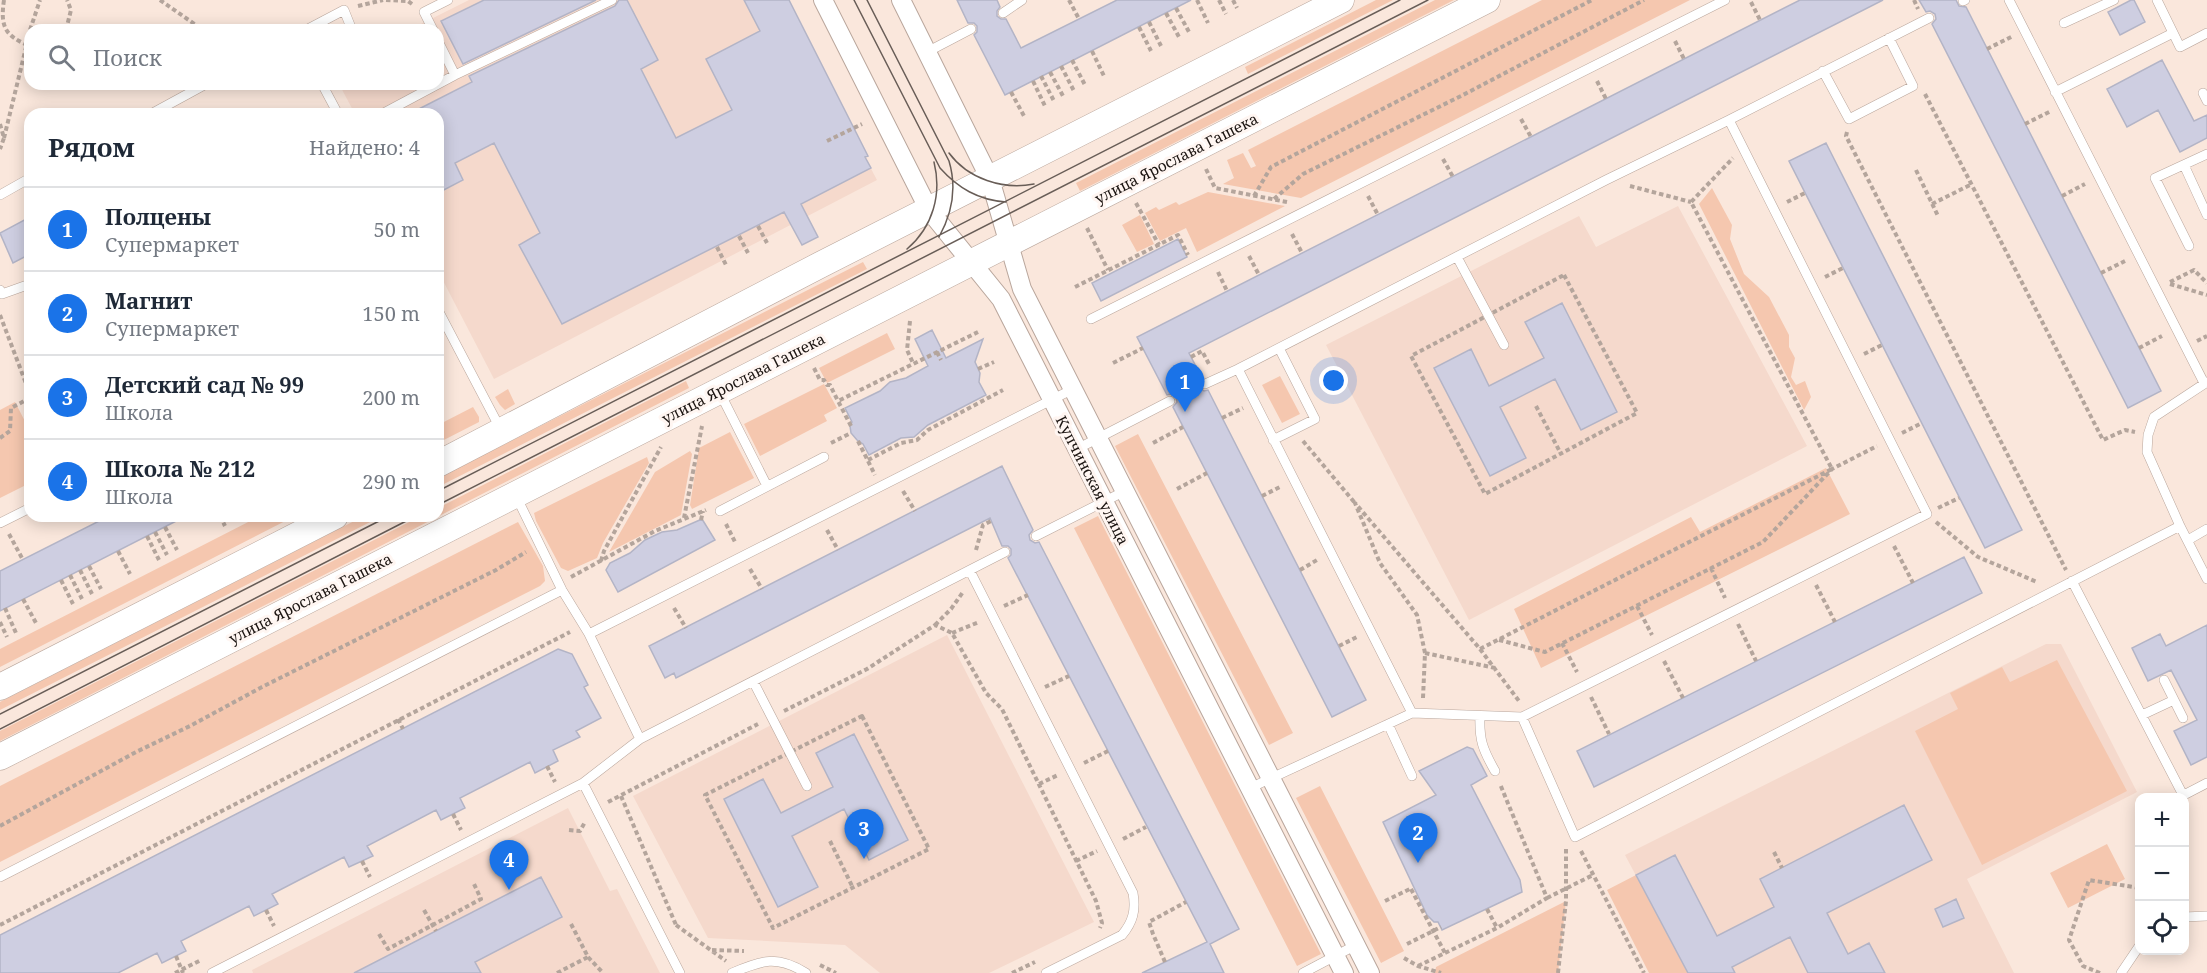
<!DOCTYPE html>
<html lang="ru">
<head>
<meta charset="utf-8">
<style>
  :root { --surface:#fff; --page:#f6f6f7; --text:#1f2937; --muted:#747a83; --line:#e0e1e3; --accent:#1a73e8 }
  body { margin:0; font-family:"Noto Serif",serif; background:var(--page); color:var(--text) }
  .controls { position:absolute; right:18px; bottom:18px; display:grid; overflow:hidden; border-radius:12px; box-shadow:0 3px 15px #0003 }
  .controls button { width:54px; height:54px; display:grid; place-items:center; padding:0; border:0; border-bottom:2px solid var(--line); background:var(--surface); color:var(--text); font:30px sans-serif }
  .you { position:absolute; left:1334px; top:381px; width:21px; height:21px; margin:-15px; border:4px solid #fff; border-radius:50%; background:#1a73e8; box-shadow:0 0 0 9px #1a73e833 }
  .badge { display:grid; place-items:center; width:39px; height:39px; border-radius:50%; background:var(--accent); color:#fff; font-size:20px; font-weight:700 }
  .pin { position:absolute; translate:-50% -50px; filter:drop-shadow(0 2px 3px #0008) }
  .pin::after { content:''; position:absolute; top:32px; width:21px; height:18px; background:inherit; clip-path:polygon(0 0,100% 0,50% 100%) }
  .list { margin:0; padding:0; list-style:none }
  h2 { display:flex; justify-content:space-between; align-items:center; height:78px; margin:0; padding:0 24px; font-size:26px }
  h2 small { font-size:20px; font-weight:400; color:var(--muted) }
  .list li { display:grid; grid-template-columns:39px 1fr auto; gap:18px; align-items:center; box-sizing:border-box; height:84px; padding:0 24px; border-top:2px solid var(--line) }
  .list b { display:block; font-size:22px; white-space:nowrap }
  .list p { margin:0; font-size:20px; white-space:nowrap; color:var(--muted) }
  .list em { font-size:20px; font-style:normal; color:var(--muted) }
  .icon { flex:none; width:33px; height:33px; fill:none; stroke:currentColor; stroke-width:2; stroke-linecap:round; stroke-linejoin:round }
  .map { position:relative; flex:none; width:2207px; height:973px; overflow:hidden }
  .search { position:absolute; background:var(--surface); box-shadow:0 3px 15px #0003; left:24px; top:24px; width:420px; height:66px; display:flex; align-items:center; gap:15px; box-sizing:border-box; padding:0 21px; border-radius:18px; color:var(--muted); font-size:22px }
  .panel { position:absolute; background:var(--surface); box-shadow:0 3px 15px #0003; left:24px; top:108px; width:420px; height:414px; border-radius:18px }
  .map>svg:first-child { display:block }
  .built { fill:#f5d9cc }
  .green { fill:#f5c7af }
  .building { fill:#cecee1; stroke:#b3b4c6; stroke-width:1.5 }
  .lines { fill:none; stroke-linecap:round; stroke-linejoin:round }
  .lane-casing { stroke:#b9a69c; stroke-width:10 }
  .street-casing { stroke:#b9a69c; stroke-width:20 }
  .secondary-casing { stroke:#b9a69c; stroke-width:27 }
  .path { stroke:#b4a59c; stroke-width:4; stroke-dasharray:4.5 3; stroke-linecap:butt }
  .lane { stroke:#fff; stroke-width:9 }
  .street { stroke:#fff; stroke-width:18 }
  .secondary { stroke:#fff; stroke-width:26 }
  .tram { stroke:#685d57; stroke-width:1.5 }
  .labels { text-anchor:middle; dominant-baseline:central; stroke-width:6; stroke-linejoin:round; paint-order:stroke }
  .street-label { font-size:15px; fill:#1b1411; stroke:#fff6f2 }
</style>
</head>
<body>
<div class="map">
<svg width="2207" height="973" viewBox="0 0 2207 973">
  <rect width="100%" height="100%" fill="#fae7dc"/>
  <!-- built -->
  <path class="built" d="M469,0H781L877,180L494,379L438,271V114H355L339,84H438V30H409Z
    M1678,206L1807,446L1469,620L1326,345L1579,216L1596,247Z
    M947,635L1094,922L989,973H880L845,945L708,938L633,796Z
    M2046,644H2061L2137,792L1967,879L2014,973H1688L1625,855Z
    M568,808L610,891L617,889L660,973H253L252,970Z"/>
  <!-- green -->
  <path class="green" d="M1376,0H1393L1248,74L1245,67Z
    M1435,0H1454L1080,191L1076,183Z
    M1542,0H1690L1301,198L1223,184L1234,178L1227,160L1243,153L1251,168L1256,166L1248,150Z
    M1712,188L1732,225L1730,239L1744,274L1769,297L1789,335V347L1795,358L1791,377L1796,385L1805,381L1811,397L1804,410L1699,204Z
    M1208,192L1285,206L1197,252L1186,228L1160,241L1145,213L1156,207L1159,210L1176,202L1179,205Z
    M1140,215L1154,244L1137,252L1122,225Z
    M863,262L867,269L438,487V478Z
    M887,333L895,349L827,383L819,368Z
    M1280,376L1300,414L1282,423L1262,385Z
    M686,381L689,388L0,741V731L421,516H438V508Z
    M824,384L837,408L824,415L827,421L760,456L744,424Z
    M508,389L515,404L505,410L500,405L495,397Z
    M15,402L30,431V483L0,498V410Z
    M473,407L479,417V422L438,443V425Z
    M730,432L754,478L692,509L690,505L699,448Z
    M1138,434L1293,733L1269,745L1115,446Z
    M690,451L692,454L681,515L609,552L655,472Z
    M647,457L649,463L603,543L597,558L568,571L561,568L536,521L534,513Z
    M1826,468L1850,514L1541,668L1514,609L1691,517L1700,532Z
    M260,516H295L0,667V649Z
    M364,516H382L0,710V702Z
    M1098,516L1321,954L1297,966L1074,528Z
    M518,522L543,566L545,581L540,586L0,862V786Z
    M2057,660L2127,791L1982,865L1915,731L1958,709L1950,693L2002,667L2010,682Z
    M1320,786L1404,951L1381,963L1296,798Z
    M2107,844L2125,879L2068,908L2050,873Z
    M1636,875L1688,973H1649L1607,890Z
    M1566,901L1558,973H1435L1436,967Z"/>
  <!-- building -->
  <path class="building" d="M484,0H596L463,64L441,21Z
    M619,0H627L658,60L641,69L676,138L732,110L706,59L760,31L744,0H789L868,156L865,157L871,168L801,204L818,237L802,245L784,212L562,324L519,245L540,233L494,143L455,163L463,180L438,193V114H409L472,82L469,76L615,6Z
    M957,0H997L1000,7L997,11V16L1001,19H1006L1021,48L1117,0H1191L1005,95L974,35L977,32V26L974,23H968Z
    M1800,0H1883L1189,353L1202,378L1198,383L1199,387L1204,391L1208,390L1366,700L1332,717L1173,407L1177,402L1176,397L1171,394L1167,395L1137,337Z
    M1919,0H1956L1959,6L1966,7L2161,391L2128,408L1932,24L1936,19L1935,14L1930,11L1926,12Z
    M2131,0H2134L2145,22L2120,35L2108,12Z
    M2162,60L2194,121L2207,115V138L2180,152L2158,110L2127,127L2107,89Z
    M1826,143L2022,530L1985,548L1789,161Z
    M30,217V254L13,263L0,233Z
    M1178,239L1187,257L1101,301L1092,283Z
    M1562,303L1617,412L1581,430L1555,379L1500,407L1526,458L1490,476L1434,368L1471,349L1489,386L1544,358L1525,322Z
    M932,330L946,358L983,339L975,362L980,373L979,382L986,395L928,425L914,437L901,438L869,455L863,444L857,440L851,433L850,426L852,422L845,408L880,391L890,382L906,378L928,366L915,339Z
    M1002,466L1033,530L1029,535L1030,540L1035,543L1039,542L1239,929L1210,944L1224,973H1142L1207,942L1008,558L1011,555V549L1008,546H1002L990,518L676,678L674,673L665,678L649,646Z
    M109,516H186L0,611V571Z
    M702,519L715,540L618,592L606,570L610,563L630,553L645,540L662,532L677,530Z
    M1964,557L1982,593L1594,787L1577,751Z
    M2207,625V757L2191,765L2174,731L2197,720L2171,670L2148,681L2132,648L2160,634L2166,646Z
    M558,649L572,654L588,685L584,687L601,718L576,731L580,737L553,750L558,761L535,773L530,762L460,798L465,808L441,820L436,810L367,846L373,856L349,867L344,857L301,879L272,894L278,904L254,916L249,906L181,941L186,951L162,963L157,953L118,973H0V935Z
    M854,734L908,840L869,860L844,809L792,836L818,887L778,907L724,799L763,779L781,813L833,787L816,753Z
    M1467,747L1473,749L1487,776L1471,785L1520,880L1522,892L1442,930L1438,922H1434L1427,915L1383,822L1436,795L1419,771Z
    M1904,805L1932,860L1827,913L1848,954L1869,943L1885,973H1808L1790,937L1732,967L1735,973H1688L1636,875L1675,855L1717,936L1774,907L1760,879Z
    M541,877L562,917L475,962L481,973H354Z
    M1956,899L1964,918L1943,927L1935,909Z"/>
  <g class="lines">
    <defs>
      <path id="lane" d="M2009,0L2204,383
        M2157,0L2180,47L2207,33
        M1963,1L1965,0
        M1003,13L1022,0
        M2064,23L2114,0
        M306,30L344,10L352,30
        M433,30L424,12L448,0
        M438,41L455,75
        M927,52L971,29
        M1823,71L1849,119L1913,86L1889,38
        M322,84L338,114
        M2055,92L2173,33
        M2203,93L2207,101
        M151,114L206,84
        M382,114L455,75L612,0
        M2184,165L2207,215
        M0,195L30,178
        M2189,246L2155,178L2207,154
        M1457,257L1504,345
        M0,290L2,294L30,284
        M438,310L501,430
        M1091,319L1725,0
        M2207,382L2154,417L2148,435L2147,452L2180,526L2207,579
        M1205,384L1238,369
        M719,391L767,486
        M1273,440L1315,419L1279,348
        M1077,449L1170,401
        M516,496L562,590L589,634L640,739
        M720,511L824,457
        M0,523L30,508
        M1036,536L1125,491
        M2188,540L2207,529
        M970,571L1133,893C1136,910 1133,922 1122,935L1046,973
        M2072,581L2183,795
        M589,634L1073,389
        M2164,680L2183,718
        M753,681L807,786
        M1412,713L1522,717L1927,514L1729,120
        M2142,715L2174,700
        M1480,716C1479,740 1483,750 1495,771
        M1522,717L1575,837L2180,526
        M1388,724L1412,776
        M583,783L680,973
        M1250,788L1412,713L1238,369L1606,180L1729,120L1929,18
        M2180,797L2207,783
        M0,877L562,590
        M2184,917L2207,916
        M212,973L583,783L640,739L1005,552
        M732,973C762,960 777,955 806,973
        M1303,973L1356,945
        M2121,973L2140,945"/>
      <path id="street" d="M823,0L929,210L1001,299L1344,973
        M901,0L990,179L1022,289L1370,973"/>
      <path id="secondary" d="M438,464L820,265L1341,0
        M0,687L335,516
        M0,757L1487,0"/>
    </defs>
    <!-- lane casing -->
    <use href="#lane" class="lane-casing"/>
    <!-- street casing -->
    <use href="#street" class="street-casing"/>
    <!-- secondary casing -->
    <use href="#secondary" class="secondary-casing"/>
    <!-- path -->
    <path class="path" d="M4,0C0,27 5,36 30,46
      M160,0L203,30
      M386,0L408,1L412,4
      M1069,0L1079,19
      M1197,0L1208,23
      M1219,0L1226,14
      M1233,0L1237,8
      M1914,0L1918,9
      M1751,2L1760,20
      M358,6L383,0
      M1176,8L1189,32
      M1166,13L1179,37
      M1149,22L1161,46
      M1139,27L1151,51
      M30,30L40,0
      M66,30L71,10L67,0
      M1675,41L1684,59
      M1987,49L2013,36
      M1092,51L1104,76
      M1072,60L1085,85
      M1061,66L1074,91
      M1050,72L1063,96
      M1041,76L1054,101
      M1033,81L1045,106
      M1597,81L1606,99
      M1011,92L1024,116
      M1925,94L2103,440L2125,430L2135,432
      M1521,119L1531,137
      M0,124L4,138L0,149
      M2025,124L2051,111
      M1847,132L1846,136L2066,570
      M4,138L30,31
      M827,141L862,124
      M1443,159L1453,177
      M1206,169L1215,188L1287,202
      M1916,170L1938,216
      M1630,186L1691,202
      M1254,196L1271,167L1592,0
      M1368,196L1378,215
      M2062,196L2085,184
      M1274,199L1303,174L1463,95L1644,0
      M1787,202L1805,193
      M1136,203L1159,245
      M1932,204L1972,184
      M758,226L767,243
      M1087,228L1108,270
      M1292,234L1302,253
      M739,236L748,253
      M717,247L726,265
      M1249,256L1259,275
      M1218,272L1227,291
      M2101,273L2125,261
      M1564,275L1637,413L1485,494L1411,356Z
      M1825,277L1843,268
      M2170,282L2194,270L2207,283
      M2170,284L2207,295
      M1075,287L1178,235L1188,255
      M0,315L30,394
      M910,321L907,350L913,363
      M2197,341L2207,336
      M2139,348L2162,336
      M937,352L941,360
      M1864,354L1882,345
      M1191,357L1202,351L1210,366
      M1113,363L1143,348
      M814,368L820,380H824L827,385H830L838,401
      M978,369L994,362
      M1536,406L1561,454
      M1222,418L1243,408
      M851,426L838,401L978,332
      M1902,433L1922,423
      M0,438L10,431L11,408L30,398
      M858,441L875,475
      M1303,441L1355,503
      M831,443L851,433
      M1153,443L1183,427
      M868,460L901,443L917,440L928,430L1003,390
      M1177,489L1207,473
      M903,491L915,511
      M1262,496L1280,487
      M1938,508L1959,498
      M95,516L98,522
      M220,516L225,526
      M232,516L234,521
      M684,518L702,426
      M701,520L703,511
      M1936,522L1978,557L2037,582
      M726,524L736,544
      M165,527L177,550
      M827,530L838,550
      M155,532L167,555
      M9,534L23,560
      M147,536L159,560
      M1894,546L1913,583
      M976,550L983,525L991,521
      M118,551L130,574
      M601,561L604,551L661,447
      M89,566L101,589
      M1711,568L1725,598
      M750,569L762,589
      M80,570L92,594
      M1300,570L1317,560
      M70,575L82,599
      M571,577L655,531L706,510
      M61,580L73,604
      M1816,585L1835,622
      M23,599L36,623
      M1004,606L1028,595
      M1637,606L1652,635
      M5,608L16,633
      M674,608L686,628
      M0,622L7,637
      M1738,624L1756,661
      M935,625L951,609L963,592
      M952,633L979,622
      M1499,640L1545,652L1763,542L1832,469L1877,446
      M1562,643L1577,672
      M1339,646L1357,637
      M1480,649L1519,701
      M1425,653L1495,668
      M1664,661L1683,698
      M1045,687L1069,676
      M1591,697L1609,734
      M1423,698L1425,653L1417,615L1380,563L1355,503L1480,649L1832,469L1691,202L1733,158
      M784,711L867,669L935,625L952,633L986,693L1002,709L1096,901L1102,923L1100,928
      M862,716L929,849L773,928L705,795Z
      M398,719L403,729
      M1084,763L1108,751
      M547,766L555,782
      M1039,784L1058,775
      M621,796L676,925
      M608,802L758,724
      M453,814L461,830
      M0,826L136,752L190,726L262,687L496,570L526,552
      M569,830L580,831L585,822
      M1123,839L1146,827
      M830,841L853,888
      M1581,851L1644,973
      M1774,852L1782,868
      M362,861L370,877
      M1076,861L1097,851
      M1411,889L1445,953
      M1547,898L1593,875
      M1385,901L1412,888
      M1487,909L1497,928
      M266,910L274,926
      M424,910L436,931
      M0,925L570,632
      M676,925L726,961
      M379,934L388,949L481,899L474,884
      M1407,944L1441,927
      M712,950L744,951
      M176,956L183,973
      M588,957L603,973
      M1404,958L1418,966L1441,973
      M1165,962L1153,934L1149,922L1186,902
      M820,965L836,973
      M1418,966L1497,928L1547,898L1500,784
      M175,973L201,960
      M557,973L588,957L570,922
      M1012,973L1035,962
      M1558,973L1566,901V849
      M2100,973L2083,966L2069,940L2089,880L2140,888"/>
    <!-- lane -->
    <use href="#lane" class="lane"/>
    <!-- street -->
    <use href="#street" class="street"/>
    <!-- secondary -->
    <use href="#secondary" class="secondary"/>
    <!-- tram -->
    <path class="tram" d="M854,0L940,168C958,188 978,200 1006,202
      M867,0L949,161C957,188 953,212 939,237
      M949,153C968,179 1003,190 1034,184
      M907,249C933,227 942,194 934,162
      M438,491L1400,0
      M438,505L1428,0
      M0,714L389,516
      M0,729L416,516"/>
  </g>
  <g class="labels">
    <!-- street labels -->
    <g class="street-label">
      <text transform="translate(1176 158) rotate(-27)">улица Ярослава Гашека</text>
      <text transform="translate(743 378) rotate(-27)">улица Ярослава Гашека</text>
      <text transform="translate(1093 480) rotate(63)">Купчинская улица</text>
      <text transform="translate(310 598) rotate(-27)">улица Ярослава Гашека</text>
    </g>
  </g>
</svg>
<div class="controls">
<button>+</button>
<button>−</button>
<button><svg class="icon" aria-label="locate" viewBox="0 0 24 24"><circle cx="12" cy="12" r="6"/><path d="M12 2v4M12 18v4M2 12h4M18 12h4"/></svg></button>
</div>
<div class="you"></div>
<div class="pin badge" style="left:1185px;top:412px">1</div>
<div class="pin badge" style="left:1418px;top:863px">2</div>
<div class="pin badge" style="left:864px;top:859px">3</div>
<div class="pin badge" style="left:509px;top:890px">4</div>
<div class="search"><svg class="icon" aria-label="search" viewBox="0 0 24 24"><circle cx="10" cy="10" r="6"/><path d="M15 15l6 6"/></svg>Поиск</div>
<section class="panel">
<h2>Рядом<small>Найдено: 4</small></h2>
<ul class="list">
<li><span class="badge">1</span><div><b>Полцены</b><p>Супермаркет</p></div><em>50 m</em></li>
<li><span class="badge">2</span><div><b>Магнит</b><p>Супермаркет</p></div><em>150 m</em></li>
<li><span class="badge">3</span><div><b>Детский сад № 99</b><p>Школа</p></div><em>200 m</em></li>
<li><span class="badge">4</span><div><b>Школа № 212</b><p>Школа</p></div><em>290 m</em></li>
</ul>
</section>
</div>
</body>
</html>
